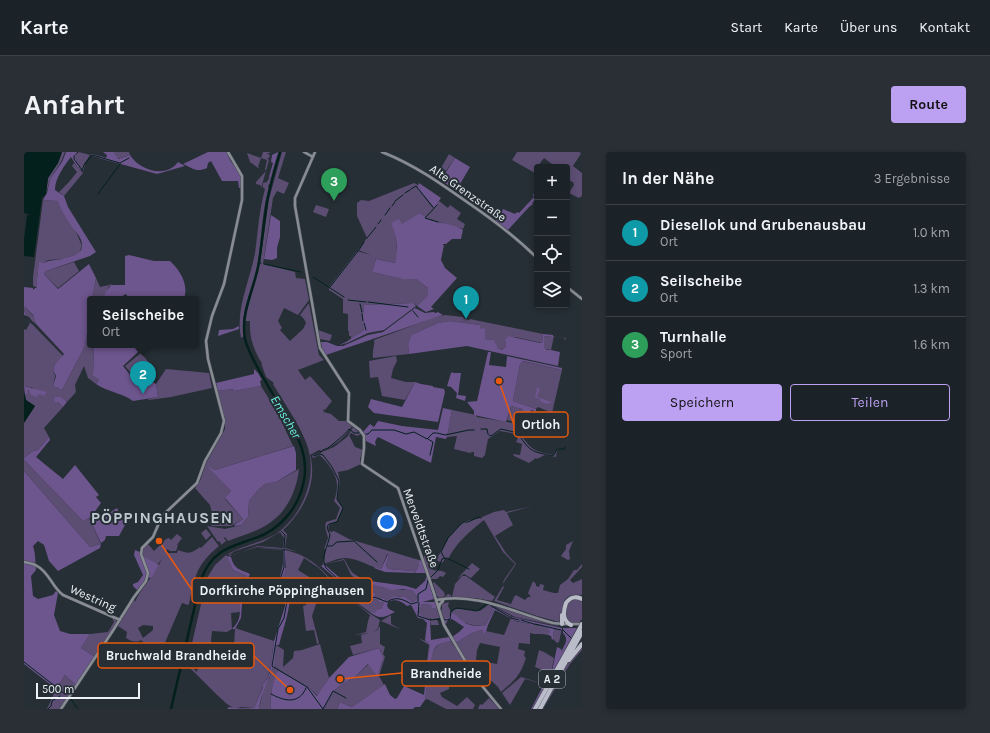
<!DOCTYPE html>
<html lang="de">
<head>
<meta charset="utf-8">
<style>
  :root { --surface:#1c2328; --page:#292f34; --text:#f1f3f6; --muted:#a0a4a8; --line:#3a4045; --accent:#bca0f2 }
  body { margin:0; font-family:Karla,sans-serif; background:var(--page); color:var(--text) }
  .controls { position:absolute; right:12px; top:12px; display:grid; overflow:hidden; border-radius:4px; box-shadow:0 2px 6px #0003 }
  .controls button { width:36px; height:36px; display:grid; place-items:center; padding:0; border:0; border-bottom:1px solid var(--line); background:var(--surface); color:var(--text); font:20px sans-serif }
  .scale { position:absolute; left:12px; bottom:10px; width:104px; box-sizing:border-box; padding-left:4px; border:2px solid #ecf2f6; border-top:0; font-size:11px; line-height:14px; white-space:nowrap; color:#ecf2f6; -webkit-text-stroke:3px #262f36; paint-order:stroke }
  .you { position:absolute; left:363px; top:370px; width:14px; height:14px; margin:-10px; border:3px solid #fff; border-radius:50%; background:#1a73e8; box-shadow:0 0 0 6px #1a73e833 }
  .badge { display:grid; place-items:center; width:26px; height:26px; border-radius:50%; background:var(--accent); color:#fff; font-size:13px; font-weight:700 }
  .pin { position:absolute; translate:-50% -33px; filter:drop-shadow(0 1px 2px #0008) }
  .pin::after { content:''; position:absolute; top:21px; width:14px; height:12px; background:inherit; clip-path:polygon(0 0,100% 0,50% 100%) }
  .popup { position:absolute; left:63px; top:144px; width:112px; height:52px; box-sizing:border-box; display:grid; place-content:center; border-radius:4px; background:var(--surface); filter:drop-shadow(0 1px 3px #0005); font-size:13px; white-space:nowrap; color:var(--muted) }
  .popup b { font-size:15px; color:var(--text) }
  .popup::after { content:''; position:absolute; left:50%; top:100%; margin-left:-8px; border:8px solid transparent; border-top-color:var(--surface) }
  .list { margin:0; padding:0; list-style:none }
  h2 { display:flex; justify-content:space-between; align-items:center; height:52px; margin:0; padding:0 16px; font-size:17px }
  h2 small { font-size:13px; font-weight:400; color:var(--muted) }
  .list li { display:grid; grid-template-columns:26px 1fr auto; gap:12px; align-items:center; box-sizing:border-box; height:56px; padding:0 16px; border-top:1px solid var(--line) }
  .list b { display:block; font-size:15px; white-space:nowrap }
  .list p { margin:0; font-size:13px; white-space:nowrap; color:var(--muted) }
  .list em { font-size:13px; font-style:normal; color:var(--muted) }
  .actions { display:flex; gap:8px; padding:12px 16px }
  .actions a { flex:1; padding:9px 0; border:1px solid var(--accent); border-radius:4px; text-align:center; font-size:14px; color:var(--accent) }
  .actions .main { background:var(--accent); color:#111 }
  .icon { flex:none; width:22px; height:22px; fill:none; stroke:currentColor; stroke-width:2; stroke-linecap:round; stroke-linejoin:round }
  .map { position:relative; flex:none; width:558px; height:557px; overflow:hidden; border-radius:4px }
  header { display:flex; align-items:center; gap:24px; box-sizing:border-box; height:56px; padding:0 20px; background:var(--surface); border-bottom:1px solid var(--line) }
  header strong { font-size:19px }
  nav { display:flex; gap:22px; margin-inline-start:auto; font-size:14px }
  .intro { display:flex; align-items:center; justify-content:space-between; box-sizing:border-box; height:96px; padding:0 24px }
  h1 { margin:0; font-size:28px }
  .button { padding:10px 18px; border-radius:4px; background:var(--accent); color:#111; font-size:14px; font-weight:700 }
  main { display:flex; gap:24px; padding:0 24px }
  aside { flex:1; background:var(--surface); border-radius:4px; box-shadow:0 2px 6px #0003 }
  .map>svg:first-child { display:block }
  .green { fill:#5c4d72; fill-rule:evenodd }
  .forest { fill:#6d558d }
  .water { fill:#03201d }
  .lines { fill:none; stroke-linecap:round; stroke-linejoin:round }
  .stream { stroke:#03201d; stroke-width:1 }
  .river { stroke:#03201d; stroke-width:2.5 }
  .secondary-casing { stroke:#424a51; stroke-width:3.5 }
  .highway-casing { stroke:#424a51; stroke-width:5 }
  .secondary { stroke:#898c94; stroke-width:2.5 }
  .highway { stroke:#babdc9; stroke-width:4 }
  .highway-bridge-casing { stroke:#424a51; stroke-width:5; stroke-linecap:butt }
  .highway-bridge { stroke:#babdc9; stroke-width:4 }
  .labels { text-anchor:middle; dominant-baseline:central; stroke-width:4; stroke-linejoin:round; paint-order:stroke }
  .shield { fill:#262f36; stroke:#b1b8bc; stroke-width:1 }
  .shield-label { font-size:11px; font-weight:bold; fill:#ecf2f6 }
  .street-label { font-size:12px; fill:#ecf2f6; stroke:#262f36 }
  .water-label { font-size:13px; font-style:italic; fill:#69eedb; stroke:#262f36 }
  .district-label { font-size:16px; font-weight:bold; letter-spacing:1px; fill:#bdc8d1; stroke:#262f36 }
  .leader { fill:none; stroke:#e8590c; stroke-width:1.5 }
  .callout-dot { fill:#e8590c; stroke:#262f36; stroke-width:1.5 }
  .callout { fill:#262f36; stroke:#e8590c; stroke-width:1.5 }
  .callout-label { font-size:13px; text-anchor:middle; font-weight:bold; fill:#ecf2f6 }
</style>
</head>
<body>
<header>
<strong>Karte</strong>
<nav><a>Start</a><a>Karte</a><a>Über uns</a><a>Kontakt</a></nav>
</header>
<div class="intro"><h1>Anfahrt</h1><a class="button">Route</a></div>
<main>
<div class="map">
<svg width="558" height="557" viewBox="0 0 558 557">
  <rect width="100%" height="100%" fill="#262f36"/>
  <!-- green -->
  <path class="green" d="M38,0H41L37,10L26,27L22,42L24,26L34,11Z
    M55,0L66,3L68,2L76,4L75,6L66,3L60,12L61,13L59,20L54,16L59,21L40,44L35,40L45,30L53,20L48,14L50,11L54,16L56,14L50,4Z
    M90,0H105L106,3L93,7Z
    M239,0H247L243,2L246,3L245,6H243L245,8L238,33L240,36L239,34V31L243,30L245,26L246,27L254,0H256L246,32H245L244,35L245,36C237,61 238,89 233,115C229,133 221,150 219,169L221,166L236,110L245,47L258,0H262L254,26L265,31L260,42L253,39L249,46L239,112L271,120L272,126L281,127L285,148L274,163L260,156L254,169L258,176L256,178L266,189L279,177L282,171L280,167L276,163L285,151L295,203L300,208L274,218L281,228L286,224L308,249L301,258L299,257L300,260L307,262L315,269H323L328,274C321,286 310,294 298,299L295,298L286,303C294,330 279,360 259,378L263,382L261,396L275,400L261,397L233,395L206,404L204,402C219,393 237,391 252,382C280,362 295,323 282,290C274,270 260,251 249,232L250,231L242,225L237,211L239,213C230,199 225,186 226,169H219L220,184L217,186C211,157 226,129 231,101C234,80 235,58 241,37L236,33L232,32V30L242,19L241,17L243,8L237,6L234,15H235L234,16L226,10L223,1L237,6ZM256,380L260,386L259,396L233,394L210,403H205L211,399L239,390Z
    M493,0H558L549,14L558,21V44L555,46L545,41L550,33L549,30L543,28V15H532L520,6L513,15L511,21L488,8Z
    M425,2L431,6L422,19L417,16Z
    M390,31L394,33L393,36L394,37L409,56L415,49L424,56L426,53L437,61L433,67L441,72L439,77L401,66L396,61L371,79L373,102L371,111L352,107L348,120L378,127H392L404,136V143L393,154L389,151L340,153L338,171L340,178L327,187V184H325V179H324V162L319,161V147L305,138V135L333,99L347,103L334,98L343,86L333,64V51L337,48L345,49Z
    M19,48L33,49L45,71L51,77L58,94L55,101L40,107L24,108L20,111L15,112L12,135L9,134V125Z
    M292,53L305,57L302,65L289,60Z
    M50,110L55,119L34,136L20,122L22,119Z
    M72,126L76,135L89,132L85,134L80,147H68Z
    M1,155L10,165L12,172L8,169L5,165L3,164L0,159Z
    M66,161V193H70L69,224L75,228L72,232L64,226L60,214L51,233L52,240L43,250L37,245L34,250L39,255L20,276L25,285L14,298L9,299L0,306V271L11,254L2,248L1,243L3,239L10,236L0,234V177L2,178L6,171L0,166L9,173L39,204L31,212L29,218L31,224L29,234L38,238L61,194Z
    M421,163L439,165L440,167L445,168L446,167L519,182L518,191L491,185L481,188L482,194L478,198L474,196L469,188L461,187V177H455L456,173L426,169L414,171L387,183L384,192L385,202L349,206C348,198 351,194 350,188L409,166Z
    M294,178L308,183L306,189L296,187Z
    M520,184L529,185V184L542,186V188L540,186L530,184L527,198L522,197L520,195Z
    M117,201L126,212L110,225L101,214Z
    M372,204L373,209L369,217L367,226L382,230H391L381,248L358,244L354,225L346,226L345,209Z
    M498,209L538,218L528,261L514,255L512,257L489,249L496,212Z
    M142,217L185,221L188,236L147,245L125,248L124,247L134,245L132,232Z
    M237,234L253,260L269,294L197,316L191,318L186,316L207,339L201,347L219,367L207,374H187L192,366L188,361L186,353L171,336L176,329L182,311L201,277V271L193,239L209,237L210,239Z
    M487,254C492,256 500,255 500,262L494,267V271L483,268Z
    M428,258L452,263L453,265L489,271L495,280L493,282L476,279L464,287L461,303L458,306L450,304V300H448L446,301L430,297L433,284L423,285Z
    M329,275L337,282L333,284L327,281L325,283L331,295L339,298L336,307L337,312L324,318L314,320L316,330L313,348L319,356L313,369L305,373L304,378L307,380L310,379L325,387L395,408V413L391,421L389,419L364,417L362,413L365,403L363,402L357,417C346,415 334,406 321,406C314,406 306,410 299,412L302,397H300L304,386C303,380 300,377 302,370L312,367L316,356L310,349C312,344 313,338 313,333C313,322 303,309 295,303L289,306L288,304L310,295L323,285Z
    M496,282C508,298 509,299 529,303L533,297L532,305L521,303L513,307L512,306L505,311L490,304L489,302L496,303L498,292L492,290Z
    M0,308L59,369L65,366L77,392L66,395L0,319Z
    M275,317C272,344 259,367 233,378C224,382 214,385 204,389L201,385L200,387L202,388V389L197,393L196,389L194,390L183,374L201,377L217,373L224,365L225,349L234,338L241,332L252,330Z
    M509,354L483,361L489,373L471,384L482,401L492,412L478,433L480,428L491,412L479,400L460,368C446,379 432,391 424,407L422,406L418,411L412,408L425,385L439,370L456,366L470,360L480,358L482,360Z
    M182,377L187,383L182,388L177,381Z
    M153,382L158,386L153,393L154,394L152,399H146L143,397L142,401H153L154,398C166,402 166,402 176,395L177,396L188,385L195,394C172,413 171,424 165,452L164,453L158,451L137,500L123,494L117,488C112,491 106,489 102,486L103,480L94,474L110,447L111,450C115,440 123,431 130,421C133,417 135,412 138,407L134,412H132L119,404V396L124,392L130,399L142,387L145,386L147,388ZM119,473L129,474V478L119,486L114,476Z
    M549,389L545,399L546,407L544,408L537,404L542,397V393Z
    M236,396C261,396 280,400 299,419C303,424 309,428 311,434L291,448H277L276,440L265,445V443H263C261,439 258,436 256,432L262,417L261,398ZM280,406L295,416L311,433L303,438L293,430L274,418Z
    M202,403L204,405L209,418L223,424L216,441V460L207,461L208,477L203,480L188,479L187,489V491L182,499L168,492L164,512L173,520L174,515L185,497L210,496L211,476L250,489C247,504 249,520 239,533V534L230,556L217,555L211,557L203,552L192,542L205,555L163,513L183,426L191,413Z
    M401,403L410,408L408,414L409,418L418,419L422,421L419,425L416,424L413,427H407L399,406Z
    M320,407C323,411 325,417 328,420C334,426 359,437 368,437C376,438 381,437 389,439L393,445L392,448L388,450C379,445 372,440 363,449L352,445L351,441L349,440L345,447C338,442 331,440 325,434L332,427L327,423L320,408L301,412Z
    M448,411L456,417L447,426L440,422L433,427Z
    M558,412V415L546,428L549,431L558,427V443C531,441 543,460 535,470L513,464L470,449L479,434L480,435L473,448L487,452L490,445L492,443L501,448L504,445H507L504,441L509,429L512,432V434L515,435L516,432L520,433L519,438L530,441H534L536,433L544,427L550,418H553Z
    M438,424H442L471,445L468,449L451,446L428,445L431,432Z
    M410,430L420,440L421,444L415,446L421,445L424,442L427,443V446L415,447L414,444L413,445L409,431Z
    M325,437C331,444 342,449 351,447L356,450H360L359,455L350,461L348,460L347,461L321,442Z
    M299,443L293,449L288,464L295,491L293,492L290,478L282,479L279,454L282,453L283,450L292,449Z
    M326,447L342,459L356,468L354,476L350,480L353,478L356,474V492L361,495L359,502L361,505L355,524L360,533L328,555L316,550L313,557H300L310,539L314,535L332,524L345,512L352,523C358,516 360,505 355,496L329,503L326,494L338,491L337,483L345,481L331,483L342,480L344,469L346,463Z
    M549,447L558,448V467L555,471H544L541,466L543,451Z
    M425,450L424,454L427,460L425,465L423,467L419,465L418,460V465L416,452L418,460V452Z
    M468,451L523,470L534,473V474L491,465L468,453Z
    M398,452L407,453L409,456L413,457L416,466L410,467H413L415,473H407L406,469L408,467L402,466L395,463V460Z
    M464,453L470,458L461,474C454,474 444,473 438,469C434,466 432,463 428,461L430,457H440L456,459Z
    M367,463V472L378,478L357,469Z
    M88,466L94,470L71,505L57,496L66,482L84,480L90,470Z
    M487,466L491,469L522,475L525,476L526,481L524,483C518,481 511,483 506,481V492L495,491L494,497L501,499L500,504L502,506C496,524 492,527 477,540L474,535L458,520L452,524L432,491L448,481L458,478L462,482V479L480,483ZM456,491L476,495L473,512L452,508L453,498Z
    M530,477L536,479L537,481L535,490L533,491L529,487Z
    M394,486L401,489V488L406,493L403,530L420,510L409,514L406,513C410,496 410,492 427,489L449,523L437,530L425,534V537L416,541L418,545L433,554L443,545L451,553L449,557H422L403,547L401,548L403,534H401C403,520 403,507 405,493Z
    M296,492L305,526L294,544L284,535L257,520L248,557L250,536L255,518L250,513L249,510L252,493L260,498L259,515L269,506L270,499L278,498Z
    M558,494V498L546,512L519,557H518L544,510Z
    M515,498L520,500L530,506L527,522L511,515Z
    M249,515L254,519C248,530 246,545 247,557H235L240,534L245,527Z
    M41,523L52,533L37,555L38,557H23L32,537Z
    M497,525L520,532L501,527L486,553L478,541Z
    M465,546L475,557H454L456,552L458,553Z"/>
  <!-- forest -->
  <path class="forest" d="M42,0H53L50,4L56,14L54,16L47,5C40,14 31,26 31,38L40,44L44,55L72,100L66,104L22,119L20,122L34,137L65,112L72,126L68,147H66V161L61,194L38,238L29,234L32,224L29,218L31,212L40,202L12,172L9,163L1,155L0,159L3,164L0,163V135L9,136V138L11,136H13L12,135L15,110L20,111C26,107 34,109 41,106C46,105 55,102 57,98C62,88 49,77 45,71C40,64 37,56 33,49L19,48L23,41L26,27L38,10Z
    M79,0H90L94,7L106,3C115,18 142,27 154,10L161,14L133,22L75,6L76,4L82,6L83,3Z
    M184,0H203L206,8L217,23L218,36H215L214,29H198L187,9L184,11L183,16C172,21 169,16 159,12Z
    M254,0L246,27L245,25L249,11L247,10L248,3Z
    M431,6L446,15L432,39L417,28Z
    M395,31L417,46L410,56L393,36Z
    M513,36V46L508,51L509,52L505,55L484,78L472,69L479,57L491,62L493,60L495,61L510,45L509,43Z
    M396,61C407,73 426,69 439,78L437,87H428L422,92H419V93H420L417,108L421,116L433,126L407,155L410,157L402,160L393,154L404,143V136L392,127H378L348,120L352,107L371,111C374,97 373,84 367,71L375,67L378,72Z
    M247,63L256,69V85L253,96V106L248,108L240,107Z
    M105,103L130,109H146C156,118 165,133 160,146L105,147L102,142L93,147H80L81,141L87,133H101V104Z
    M389,151L392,154L360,178L344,181L323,191L315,193L322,190L340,178L338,171L340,153Z
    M391,156L401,161L409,160L412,161L414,160L419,163L302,203L298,197L297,190H303L313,194H319L344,183L359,180Z
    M426,169L456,173V177L461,176V187L470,188L474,196L478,198L482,194L481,188L484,184L516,191H518L519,182L529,183V185L520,184V195L523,198H527L536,200L534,214L443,194L385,202L384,192L387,183L414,171Z
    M215,174V177L194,184L195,178L209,177Z
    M70,193H109L114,200L99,214L115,234L121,226L132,232L134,245L109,249C98,241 84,240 72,232L75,228L69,224Z
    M464,200H467L465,213L482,215L483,204L538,216V218L499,209L496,212L489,249L512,257V260L508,258L497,267L500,271L504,270L513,262L517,263L503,273L496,280H495L491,271L494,272V267L500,262L498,257L487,254L482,270L450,263V259L443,250L453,249Z
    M230,217L234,221L238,228L236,229L237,234L210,239L209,237L193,239L192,231L230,222Z
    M429,220V221H437L434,243L442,244L441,249L432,246L433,241L427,235L423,234L427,221Z
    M391,230L397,232L409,234V235L420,237L421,240L414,270L350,261L344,255L347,247L378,255Z
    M0,234L23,240L20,244L15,242L13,245L7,243L5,238L3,239L4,241L1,243Z
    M513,235L516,237L513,245L528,250L527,251L522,252L516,249V247L511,246Z
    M31,245H37L43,250L39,255L34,250H30Z
    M419,256L428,258L423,285L422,287L412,285L407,311L354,285L353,286L351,290L352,294L342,289L339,280L346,272L350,275L354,269L378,274L414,278Z
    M25,285L26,288L12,305L39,327L51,313L75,343L72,345L77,351L67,365L59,369L0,308V306L9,299L14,298Z
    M270,294L272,301V318L252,330L241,332L234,338L225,349L224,365L217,373L211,374L210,373L219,367L201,346L207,339L184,315H185L191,318L197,316Z
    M0,319L66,395L77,392L76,396L34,419L25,409L20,393L14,389L9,394C12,403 11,410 12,418L7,424L9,444L14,447L29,443L32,439L34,441L30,463L36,479L46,482H66L57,496L71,505L52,533L41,523L32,537L0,512Z
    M93,356L101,373L95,384H82L81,388L77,391L68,372Z
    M111,398L116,400L119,404L135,413L128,425L122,427L113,438L109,434V432L114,430L119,423L110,403Z
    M259,398L262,399L261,415L262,417L256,432L259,437L261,439L263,443H265L266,445C265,462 259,477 255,493H252L250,513L255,519L284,535L293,544L305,526L325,505L355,496L359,506L354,523H352L344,512L332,524L314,535L310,539L300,557H247C246,546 248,528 254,519L249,515C244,531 237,540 235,557H203L205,555C213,557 222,556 230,556L239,535V533L243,527L246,520L250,489L261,454V446L254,433L259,412Z
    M364,402L365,403L362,413L364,417L389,419L391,421L361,420L350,416L351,415L357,417Z
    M203,404L207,405C210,417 215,417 226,422L219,439L217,466L211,477H208C219,466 215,459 216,445C216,438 219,431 223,424L209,418Z
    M395,408L398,409L402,421H391L395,413Z
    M300,412L333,441L342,444L345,447L349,440L351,441L352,445L357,447L359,446L362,449L370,444L381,445L388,450L392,448L393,445L389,439L379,437L368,438L347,432L346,429L382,434L392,437L401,429L403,423L410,447L383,454C378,449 370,446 364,450L363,454L365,457L371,460C360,465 358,468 347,461L348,459L350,461L353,458L358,456L360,450H356L351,447H346L345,449L343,450L337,445L335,446L297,414Z
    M397,450H411L413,457L408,456L407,453L398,452L395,460L396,463L402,466L406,467L407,488L425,485L427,489C408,493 411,495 406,513L409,514L422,510L423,523L403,531V511L406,493L401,488L403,471L399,467L394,466L387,453Z
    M464,452L487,464L486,466L471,458L464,473L461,483L458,478L448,481L432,491L428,485L435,480L440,475L428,467L424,468L421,473L418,466H424L428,459V461C434,463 434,466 439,469C444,474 454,474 461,474L470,458L464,453Z
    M488,465L538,476L537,481L536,479L530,477L529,487L528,488L527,484L524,483L526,480L524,476L510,472L506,474L507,472L489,468L487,466Z
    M539,476H553L509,557H507L520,532L527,524L533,495L537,497L538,499C539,494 546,488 539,481Z
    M361,532L366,543L371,547L373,546L380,534L400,543L401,534H403L401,548L396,555H391L389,557H313L316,550L328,555Z"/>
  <!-- water -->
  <path class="water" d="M0,0H38L34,11L24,26L22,42L18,46L10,105L0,104V87L3,63H7L0,61Z
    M0,240L2,248L11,254L0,271Z"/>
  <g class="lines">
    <!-- stream -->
    <path class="stream" d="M50,4V7L58,18
      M58,19L60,13L68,3L96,11L105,6
      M387,37L392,34L409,55
      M381,41L386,38
      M74,42L96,12
      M371,49L379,43
      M413,53L401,66L414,70
      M368,54L371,50
      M361,63L366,56
      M354,72L357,68
      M343,86L352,75
      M335,98L340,90
      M235,111H237
      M240,112L277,120
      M289,125L320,145
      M306,135L334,99
      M324,148L342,150
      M344,150L384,155
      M336,152L338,160
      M389,159L394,165
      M338,162L339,169
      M340,171L342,178
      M457,277H463L464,282
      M413,281L421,283L445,278H450
      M342,282H344L348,278H370L382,282L390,280L403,287L409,281H412
      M465,283L467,284L477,277L490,280
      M495,283C507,301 508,299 528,304L530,303L533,297
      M404,287L409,290L406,303
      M535,297H540L541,295
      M296,301C298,297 300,298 304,296C309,292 322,282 325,277L330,281H335
      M290,304L295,302L299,303L308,315L315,329L313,347L319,356L313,370L305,372C301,376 305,379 306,383C304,394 296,406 302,416L327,439L338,444L343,448L350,445L363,450C371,444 379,447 387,452L394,450
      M257,379L261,383L260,396
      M304,394H308L313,390L330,389L353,410
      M260,398V415L255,431L256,435L263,445V449L260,466L254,477L248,514L283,535L299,557L309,539L322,546
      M421,407L417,400L424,386L436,373L440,370H444L455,365L457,366
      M407,425L414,418L418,407L423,406L445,417
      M394,449V442L402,437L404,428
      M395,451L394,464L406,468L416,467
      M467,454L486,465
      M487,466L495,468
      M419,467L423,468L426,467L427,459L433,456L453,459L463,452L466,453
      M497,468L510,472
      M511,472L537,478
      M539,478L547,486
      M0,510L41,542
      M247,542C260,549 275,553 282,536
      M46,546L54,557
      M24,557L27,554L28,549L36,544"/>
    <!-- river -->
    <path class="river" d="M147,557L177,427C191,392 213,395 241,382C260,372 274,354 279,333C286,306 274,284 261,262C252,248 244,234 236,220C230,209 224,199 221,187C216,160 231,136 235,110C238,90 240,70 243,50C246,33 251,16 256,0"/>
    <defs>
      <path id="secondary" d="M280,0L289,5
        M291,0L271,46V54L296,196L325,241L324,269L336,278L340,284V296L338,312L374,336L407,432L420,473L450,524L477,557
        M358,0C389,12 416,31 443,50C468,67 492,85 513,106
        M543,135L558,147
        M0,410C4,411 9,411 13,414C25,420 28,435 39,443L96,468
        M412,448C454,440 490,461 529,471L540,472H558
        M415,456L416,452L419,449
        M37,557L88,480L110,445L122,429L124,421L117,402L118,396L129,385L138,364L173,331L181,309L197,281L200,269L184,207L182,189L188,164L200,132L218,48V24L204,0"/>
      <path id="highway" d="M538,472V463
        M547,473C538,468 539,460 542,451C546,445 552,444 558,447
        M545,508L558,492
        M511,557L556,476
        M516,557L558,480"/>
    </defs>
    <!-- secondary casing -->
    <use href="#secondary" class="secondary-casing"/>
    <!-- highway casing -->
    <use href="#highway" class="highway-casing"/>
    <!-- secondary -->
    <use href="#secondary" class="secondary"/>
    <!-- highway -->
    <use href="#highway" class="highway"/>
    <defs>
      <path id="highway-bridge" d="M556,476L558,472"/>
    </defs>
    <!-- highway-bridge casing -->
    <use href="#highway-bridge" class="highway-bridge-casing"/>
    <!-- highway-bridge -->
    <use href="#highway-bridge" class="highway-bridge"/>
  </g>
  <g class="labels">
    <!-- shield labels -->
    <rect class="shield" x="515" y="518" width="26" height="18" rx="3"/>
    <g class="shield-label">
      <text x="528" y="527">A 2</text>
    </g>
    <!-- street labels -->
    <g class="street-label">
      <text transform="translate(444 41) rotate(35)">Alte Grenzstraße</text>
      <text transform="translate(397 376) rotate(70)">Merveldtstraße</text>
      <text transform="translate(69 446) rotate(24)">Westring</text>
    </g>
    <!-- water labels -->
    <g class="water-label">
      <text transform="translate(262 265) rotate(60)">Emscher</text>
    </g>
    <!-- district labels -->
    <g class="district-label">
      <text x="138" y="365">PÖPPINGHAUSEN</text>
    </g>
  </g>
  <!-- callouts -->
  <path class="leader" d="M475 229L490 273M135 389L168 438M266 538L230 504M316 527L378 521"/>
  <g class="callout-dot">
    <circle cx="475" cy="229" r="4"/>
    <circle cx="135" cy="389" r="4"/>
    <circle cx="266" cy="538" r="4"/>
    <circle cx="316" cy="527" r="4"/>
  </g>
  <g class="callout">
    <rect x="490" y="260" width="54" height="25" rx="4"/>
    <rect x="168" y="426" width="180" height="25" rx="4"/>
    <rect x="74" y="491" width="156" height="25" rx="4"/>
    <rect x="378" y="509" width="88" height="25" rx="4"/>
  </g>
  <g class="callout-label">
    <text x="517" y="277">Ortloh</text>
    <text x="258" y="443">Dorfkirche Pöppinghausen</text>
    <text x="152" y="508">Bruchwald Brandheide</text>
    <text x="422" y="526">Brandheide</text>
  </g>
</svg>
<div class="controls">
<button>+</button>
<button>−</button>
<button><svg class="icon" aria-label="locate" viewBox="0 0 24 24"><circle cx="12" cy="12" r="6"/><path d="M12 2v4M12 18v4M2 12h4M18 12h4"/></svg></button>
<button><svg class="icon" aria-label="layers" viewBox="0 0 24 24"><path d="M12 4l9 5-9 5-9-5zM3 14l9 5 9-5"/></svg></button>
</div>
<div class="scale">500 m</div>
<div class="you"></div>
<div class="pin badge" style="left:442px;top:167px;background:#0f9aa8">1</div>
<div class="pin badge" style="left:119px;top:242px;background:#0f9aa8">2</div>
<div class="popup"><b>Seilscheibe</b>Ort</div>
<div class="pin badge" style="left:310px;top:49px;background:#2e9e5b">3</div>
</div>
<aside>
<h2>In der Nähe<small>3 Ergebnisse</small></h2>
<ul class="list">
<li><span class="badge" style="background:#0f9aa8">1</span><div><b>Diesellok und Grubenausbau</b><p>Ort</p></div><em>1.0 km</em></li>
<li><span class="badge" style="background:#0f9aa8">2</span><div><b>Seilscheibe</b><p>Ort</p></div><em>1.3 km</em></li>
<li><span class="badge" style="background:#2e9e5b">3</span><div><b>Turnhalle</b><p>Sport</p></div><em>1.6 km</em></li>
</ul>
<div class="actions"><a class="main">Speichern</a><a>Teilen</a></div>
</aside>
</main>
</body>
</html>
